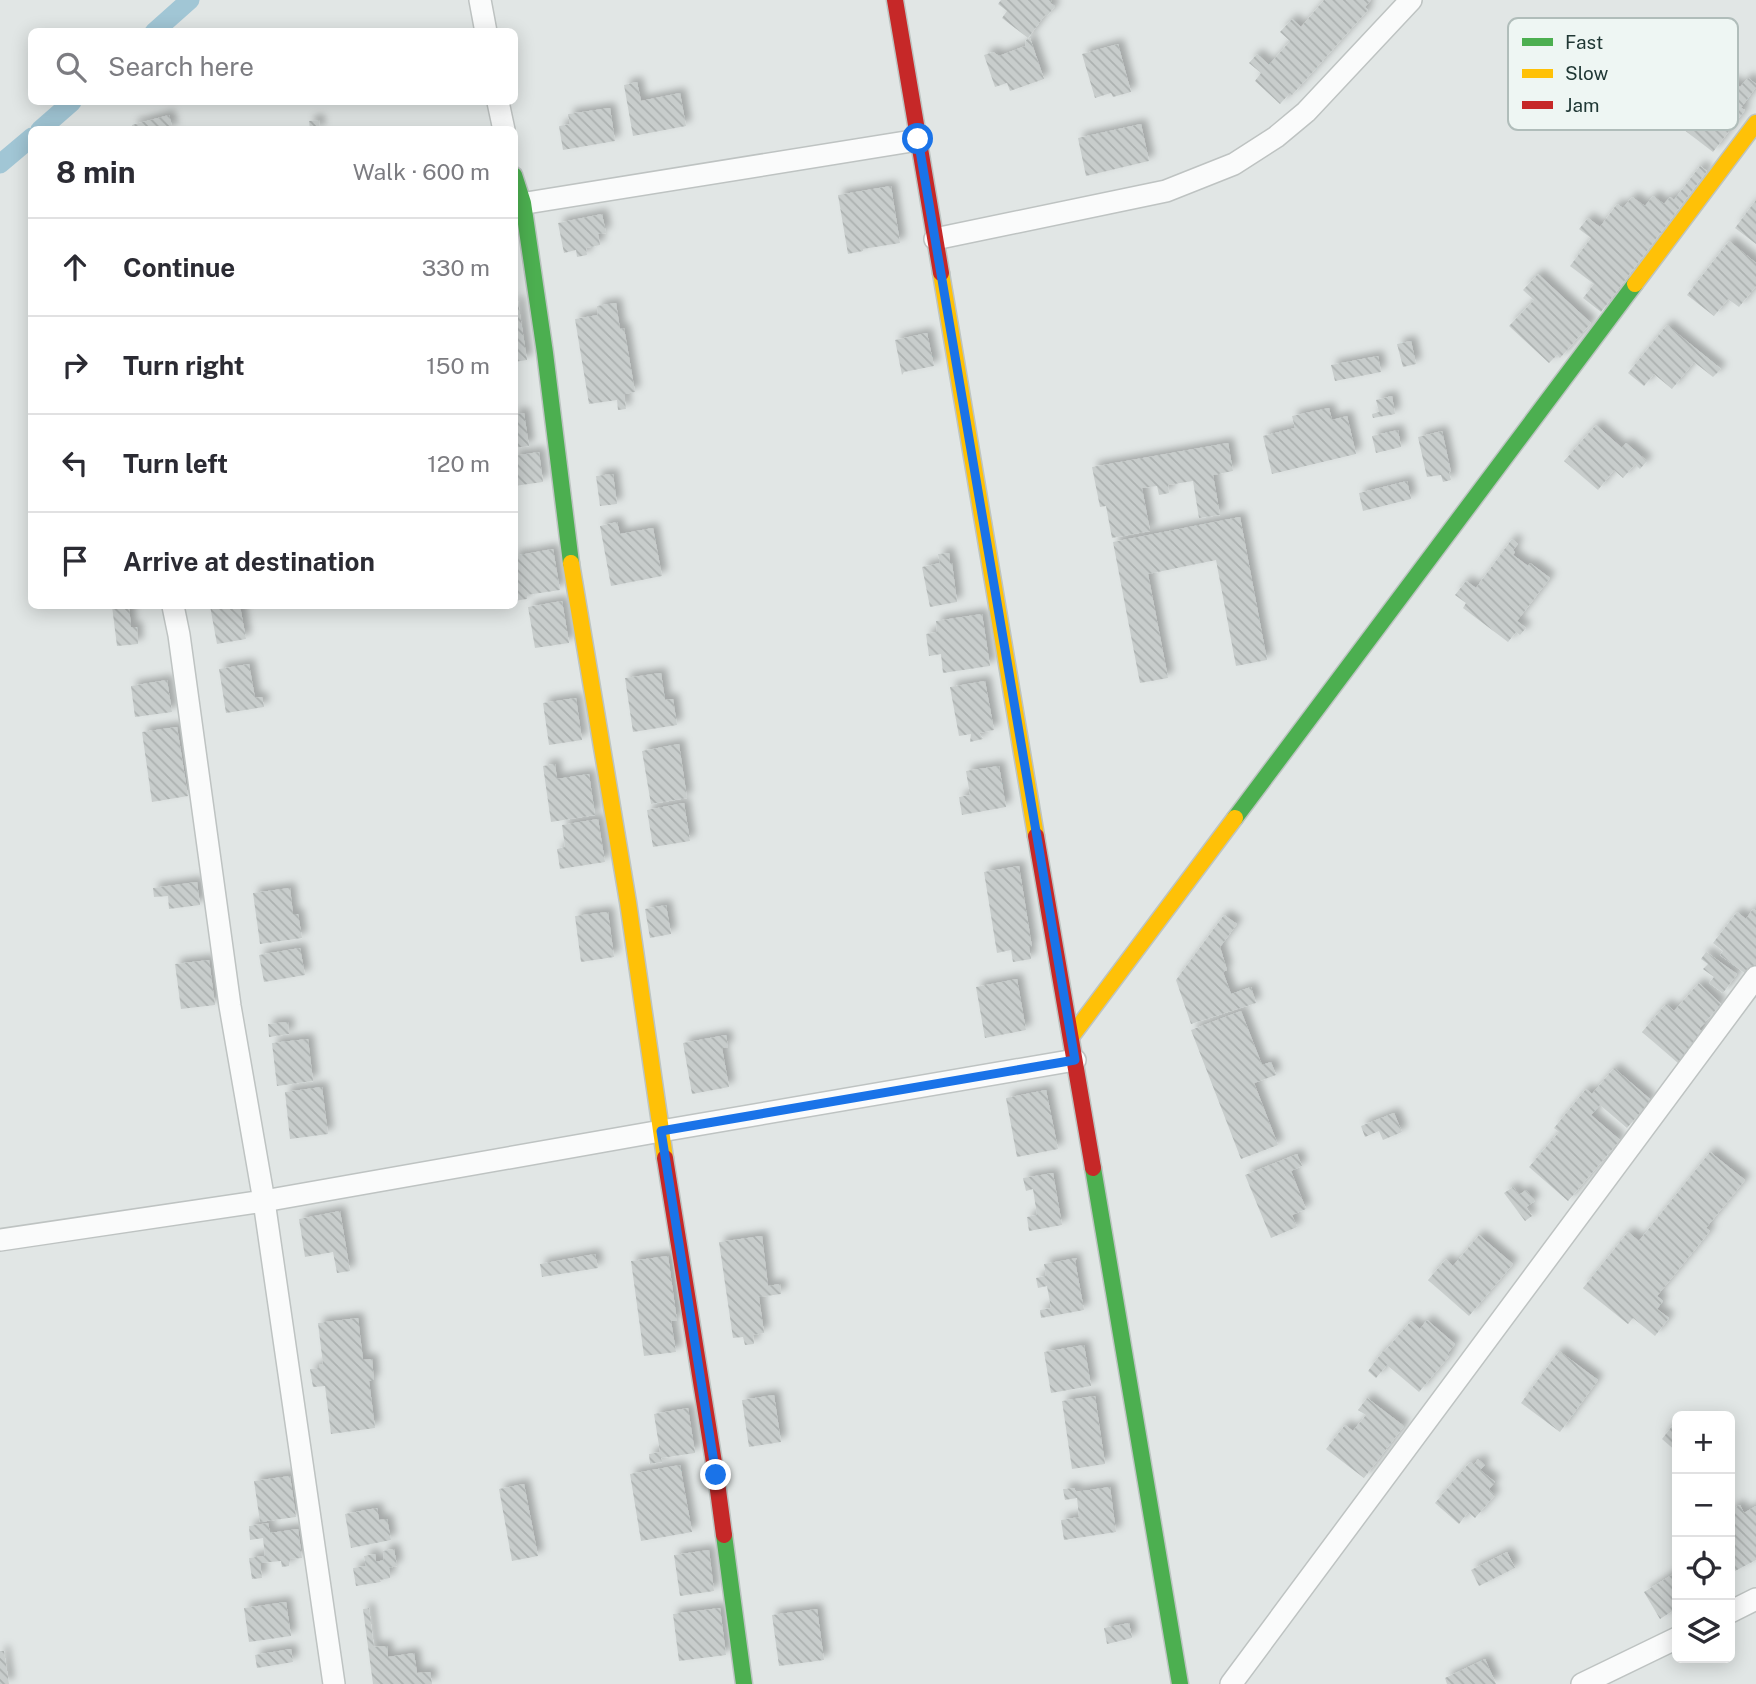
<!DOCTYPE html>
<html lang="en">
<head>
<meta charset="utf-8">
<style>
  :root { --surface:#fff; --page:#f7f7f7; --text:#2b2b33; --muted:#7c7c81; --line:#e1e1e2 }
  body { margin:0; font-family:"Public Sans",sans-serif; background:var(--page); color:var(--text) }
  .controls { position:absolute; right:21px; bottom:21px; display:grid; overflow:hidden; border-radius:10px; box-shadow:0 4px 18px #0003 }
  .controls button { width:63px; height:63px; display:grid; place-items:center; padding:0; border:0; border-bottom:2px solid var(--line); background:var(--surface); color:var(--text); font:35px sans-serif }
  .stop { position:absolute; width:21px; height:21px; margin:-16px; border:5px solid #1a73e8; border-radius:50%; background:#fff }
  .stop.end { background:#1a73e8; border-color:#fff; box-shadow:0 2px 7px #0008 }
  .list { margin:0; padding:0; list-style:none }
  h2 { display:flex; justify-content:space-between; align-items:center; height:91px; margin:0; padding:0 28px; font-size:30px }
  h2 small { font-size:23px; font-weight:400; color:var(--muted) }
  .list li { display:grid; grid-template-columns:46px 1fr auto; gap:21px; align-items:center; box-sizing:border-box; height:98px; padding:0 28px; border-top:2px solid var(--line) }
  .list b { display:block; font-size:26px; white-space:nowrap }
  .list em { font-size:23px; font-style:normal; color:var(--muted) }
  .icon { flex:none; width:38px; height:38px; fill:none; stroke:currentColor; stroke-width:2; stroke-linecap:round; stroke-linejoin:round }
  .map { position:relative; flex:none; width:1756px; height:1684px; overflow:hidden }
  .search { position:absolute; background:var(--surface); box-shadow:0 4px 18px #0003; left:28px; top:28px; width:490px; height:77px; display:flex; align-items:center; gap:18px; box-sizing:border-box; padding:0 24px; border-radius:10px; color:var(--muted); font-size:26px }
  .panel { position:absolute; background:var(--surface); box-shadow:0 4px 18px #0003; left:28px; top:126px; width:490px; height:483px; border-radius:10px }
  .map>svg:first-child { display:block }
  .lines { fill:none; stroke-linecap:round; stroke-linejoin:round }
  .canal { stroke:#a1c6d5; stroke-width:19 }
  .building { fill:url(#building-back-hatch); filter:url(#shadow) }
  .street-casing { stroke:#bec3c2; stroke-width:24 }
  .fast-casing { stroke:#bdc4c2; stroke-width:19 }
  .slow-casing { stroke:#bdc4c2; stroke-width:19 }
  .jam-casing { stroke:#bdc4c2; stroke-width:19 }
  .street { stroke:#fafbfb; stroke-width:21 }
  .fast { stroke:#4caf50; stroke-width:16 }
  .slow { stroke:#ffc107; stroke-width:16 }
  .jam { stroke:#c62828; stroke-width:16 }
  .route { stroke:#1a73e8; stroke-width:9 }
  .key { fill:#eef6f3; stroke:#b0bdba; stroke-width:2 }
  .key-label { font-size:19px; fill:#203835 }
</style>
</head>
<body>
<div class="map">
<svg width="1756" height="1684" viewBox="0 0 1756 1684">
  <defs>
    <pattern id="building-back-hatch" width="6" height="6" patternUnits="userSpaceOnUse" patternTransform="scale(1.75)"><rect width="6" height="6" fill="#c8cdcc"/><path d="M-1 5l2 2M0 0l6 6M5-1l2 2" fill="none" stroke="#acb1b0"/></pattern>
    <filter id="shadow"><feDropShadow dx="5.5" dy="-5.5" stdDeviation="3.5" flood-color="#0004"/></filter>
  </defs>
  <rect width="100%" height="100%" fill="#e1e6e5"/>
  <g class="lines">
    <!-- canal -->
    <path class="canal" d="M154,32L190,0
      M40,130L72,102
      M0,164L32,137"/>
  </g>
  <!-- building -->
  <path class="building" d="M1001,0H1052L1050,3L1055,6L1047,16L1045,15L1028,38L1002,18L1007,11L998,4Z
    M1324,0H1371L1365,7L1368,10L1292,95L1290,93L1280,104L1255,81L1261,73L1249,63L1257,54L1269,65L1290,41L1280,32L1292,19L1301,27Z
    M1030,38L1044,79L1010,91L1007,83L995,87L984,55L993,52L999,56L1025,46L1026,40Z
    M1118,44L1131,92L1113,97L1111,93L1095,98L1082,54Z
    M1748,78L1756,84V87L1741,108L1745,110L1713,152L1683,129L1714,87L1721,93L1731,80L1740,87Z
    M637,82L641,101L680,93L686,126L633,136L624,85Z
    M610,108L615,141L563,150L559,126L570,124L568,114Z
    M169,115L173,130H133L132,125Z
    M319,120L320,130H310L309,121Z
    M1141,124L1149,161L1086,176L1078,138Z
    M1700,166L1707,171L1601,312L1583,298L1594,284L1570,266L1591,238L1579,229L1588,218L1600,227L1617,204L1623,208L1632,197L1645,206L1653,196L1664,204L1670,197L1674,200Z
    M891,186L900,243L863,249V251L848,254L838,195Z
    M1756,200V244L1735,228Z
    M602,214L606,233L598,234L600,245L586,248L587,255L577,257L576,250L564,253L558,223Z
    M1729,241L1756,263V286L1739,307L1728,299L1714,316L1687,295Z
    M1538,274L1591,323L1560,358L1557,355L1549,363L1509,326L1534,300L1523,290Z
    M518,301L527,360L514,362V302Z
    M616,303L620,329L624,328L635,392L624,394L626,409L618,410L617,400L589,404L575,319L598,315L597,306Z
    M1667,325L1721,369L1713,377L1694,362L1672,389L1654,374L1644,386L1628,373Z
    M927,333L934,366L904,372L902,375L895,340Z
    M1411,341L1416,364L1403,367L1397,344Z
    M1378,356L1381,372L1335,381L1331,365Z
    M1392,396L1395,414L1373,418L1372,414L1379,412L1376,400Z
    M1329,408L1332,420L1347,416L1356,454L1272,474L1263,436L1295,428L1292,416Z
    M524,413L529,446L514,448V414Z
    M1596,425L1622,448L1626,443L1647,461L1640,469L1635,464L1623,478L1614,470L1598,490L1564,461Z
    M1398,430L1401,447L1376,453L1372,436Z
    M1442,431L1451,472H1449L1451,480L1443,482L1441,475L1427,477L1418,437Z
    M1228,443L1233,471L1213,475L1220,515L1199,518L1193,481L1168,485L1169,493L1159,495L1157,486L1142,488L1150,531L1112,538L1106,506L1100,507L1092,467Z
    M539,452L543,482L514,486V456Z
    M613,474L617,504L600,506L596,476Z
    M1407,481L1411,499L1363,511L1359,493Z
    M1240,517L1267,660L1236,666L1216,560L1148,574L1168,678L1140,683L1113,542Z
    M617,522L620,534L653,528L662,576L611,586L600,526Z
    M1512,539L1518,544L1513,550L1515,552L1513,555L1528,566L1530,563L1550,578L1517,621L1526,628L1520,635L1516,632L1508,642L1463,608L1466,603L1455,595L1466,581L1476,588Z
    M553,549L560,590L527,595V599L514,601V556Z
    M949,553L950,563H952L957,602L930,607L922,567L940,563L938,554Z
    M562,601L569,643L535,648L528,607Z
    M112,606H129L131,627H137L138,644L117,646Z
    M210,606H240L246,639L217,644Z
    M982,614L990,666L943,673L941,654L929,656L926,634L937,632L936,621Z
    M249,664L255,698L262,697L264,707L226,713L219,669Z
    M661,673L665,700L673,699L677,725L633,732L625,678Z
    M167,680L172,712L135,717L131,686Z
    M985,681L994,730L979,733L983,739L970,742L971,734L959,736L950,687Z
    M576,698L582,740L549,745L543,703Z
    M177,727L188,796L152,802L142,732Z
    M679,744L687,798L651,804L642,751Z
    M555,764L557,779L589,774L595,815L551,822L543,766Z
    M999,766L1006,807L962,815L959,797L970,795L966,771Z
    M684,803L690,841L653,847L647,810Z
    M598,819L605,862L560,869L557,849L565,847L562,825Z
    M1019,866L1032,947H1029L1031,959L1013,962L1011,950L997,953L984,872Z
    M197,882L200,905L169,909L168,896L154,897L153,888Z
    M290,888L293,914H298L302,938L260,944L253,893Z
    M666,905L671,934L650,938L645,909Z
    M1753,909L1756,911V969L1750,977L1720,955L1723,951L1713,943L1737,912L1746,919Z
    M608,912L614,957L581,962L575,916Z
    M1224,915L1237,924L1220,947L1227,970L1223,972L1231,994L1251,987L1256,1003L1191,1024L1176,980Z
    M300,948L305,975L264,982L259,955Z
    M1706,952L1737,974L1723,993L1709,983L1714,977L1703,969L1708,964L1701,959Z
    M209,960L215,1005L181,1009L175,964Z
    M1017,979L1026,1030L985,1038L976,987Z
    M1699,983L1721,1004L1699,1029L1704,1033L1678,1063L1642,1032L1666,1004L1674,1011Z
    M1241,1011L1262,1065L1271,1062L1276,1075L1254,1083L1278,1145L1241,1159L1191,1030Z
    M288,1022L289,1034L269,1037L268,1024Z
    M726,1035L728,1047L722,1048L729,1087L692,1094L683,1043Z
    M308,1039L313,1081L277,1086L272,1043Z
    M1614,1068L1651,1100L1627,1128L1600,1105L1591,1115L1620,1140L1568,1201L1529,1167L1559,1132L1554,1128L1586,1089L1592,1094Z
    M322,1087L328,1134L290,1139L285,1092Z
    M1046,1090L1058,1149L1017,1157L1006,1098Z
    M1394,1113L1402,1132L1383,1140L1379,1131L1365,1137L1361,1126Z
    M1710,1152L1745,1180L1706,1228L1710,1231L1657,1296L1663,1301L1657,1309L1669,1318L1655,1336L1633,1318L1628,1324L1583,1288L1628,1232L1639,1241Z
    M1297,1154L1302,1166L1291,1171L1306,1209L1292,1215L1297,1227L1271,1238L1245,1175Z
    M1053,1173L1062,1225L1029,1231L1027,1217L1037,1215L1033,1189L1026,1191L1023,1178Z
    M1513,1187L1519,1195L1526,1190L1535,1201L1526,1207L1532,1216L1525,1221L1504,1193Z
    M340,1211L350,1271L337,1273L333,1252L305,1257L299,1219Z
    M1479,1235L1513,1264L1469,1316L1428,1280L1446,1259L1453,1266Z
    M762,1236L768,1286L780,1284L781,1294L759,1297L764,1333L753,1335L754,1344L745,1345L743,1337L733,1338L719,1242Z
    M595,1254L598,1268L542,1277L540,1264Z
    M668,1256L677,1321H671L676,1352L644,1356L631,1261Z
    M1077,1258L1075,1261L1084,1310L1041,1318L1040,1310L1051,1308L1047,1286L1038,1288L1036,1278L1046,1276L1044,1264Z
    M358,1318L363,1360L372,1359L374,1381H369L375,1428L331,1434L325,1386L313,1387L310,1369L319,1368V1364H323L318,1323Z
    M1427,1320L1455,1344L1448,1353L1450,1355L1419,1392L1387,1365L1376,1378L1368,1371L1383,1351L1384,1352L1411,1321L1420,1329Z
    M1084,1345L1091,1386L1051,1393L1044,1352Z
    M1559,1351L1598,1380L1560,1432L1521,1403Z
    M774,1395L781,1442L749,1447L742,1400Z
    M1095,1396L1105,1464L1072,1469L1062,1401Z
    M1367,1398L1404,1426L1364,1478L1326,1449L1345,1425L1353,1431L1366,1415L1358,1410Z
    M688,1408L695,1453L661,1458L662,1462L650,1464L649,1454L660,1452L654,1414Z
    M1677,1420V1452L1662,1439Z
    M1478,1459L1485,1465L1480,1470L1495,1482L1489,1489L1495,1495L1475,1518L1468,1512L1459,1524L1435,1503L1470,1462L1474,1465Z
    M680,1465L692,1532L641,1541L630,1474Z
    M290,1476L296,1517L260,1522L254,1481Z
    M524,1484L538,1556L512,1561L499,1489Z
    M1110,1487L1116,1532L1064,1540L1061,1520L1079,1517L1077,1498L1065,1500L1063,1489L1074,1488L1076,1492Z
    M1740,1505L1744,1513L1756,1506V1560L1735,1571L1730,1561V1510Z
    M377,1508L379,1520L387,1519L391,1540L351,1548L345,1514Z
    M268,1523L270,1533L298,1529L302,1558L290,1559L289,1566L282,1567L281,1561L260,1563L262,1578L252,1579L249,1558L265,1556L263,1538L250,1540L249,1526Z
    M394,1549L397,1566L389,1568L390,1578L380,1580L381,1582L356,1586L353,1568L366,1566L364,1556L375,1554L376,1562L384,1560L383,1551Z
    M709,1550L714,1591L680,1596L674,1555Z
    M1507,1552L1515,1568L1479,1586L1471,1570Z
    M1675,1573L1677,1578V1608L1660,1619L1644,1592Z
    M286,1602L291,1636L249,1642L244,1608Z
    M369,1608L374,1647L387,1646L388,1657L414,1653L417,1673L430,1672L432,1684H373L363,1609Z
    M720,1608L726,1655L679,1661L673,1614Z
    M817,1609L824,1660L779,1666L772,1615Z
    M1129,1623L1132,1638L1107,1644L1104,1628Z
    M291,1649L293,1662L257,1668L255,1655Z
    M0,1651H4L9,1684H0Z
    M1485,1659L1496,1684H1447L1445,1678Z"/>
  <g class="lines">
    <defs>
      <path id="street" d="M480,0L486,32
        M498,102L504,130
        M514,205L918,140
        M935,239L1166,191L1234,164L1276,137L1306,112L1411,0
        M173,606L179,635L230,1006L264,1201L334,1684
        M0,1240L264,1201L661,1131L1075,1060
        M1730,1612L1756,1599
        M1231,1684L1756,977
        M1582,1684L1677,1638"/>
      <path id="fast" d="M514,175L523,203L545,353L571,563
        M1235,818L1635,284
        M1093,1168L1180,1684
        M724,1535L744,1684"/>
      <path id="slow" d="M941,273L1036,836
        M1635,284L1756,123
        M571,563L628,902L665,1158
        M1071,1037L1235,818"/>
      <path id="jam" d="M895,0L941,273
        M1036,836L1093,1168
        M665,1158L716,1475L724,1535"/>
    </defs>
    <!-- street casing -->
    <use href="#street" class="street-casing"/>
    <!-- fast casing -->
    <use href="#fast" class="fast-casing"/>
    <!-- slow casing -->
    <use href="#slow" class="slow-casing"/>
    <!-- jam casing -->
    <use href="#jam" class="jam-casing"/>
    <!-- street -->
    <use href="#street" class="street"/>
    <!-- fast -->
    <use href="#fast" class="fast"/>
    <!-- slow -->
    <use href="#slow" class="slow"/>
    <!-- jam -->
    <use href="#jam" class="jam"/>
  </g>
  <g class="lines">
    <!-- route -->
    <path class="route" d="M716,1475L661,1131L1075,1060L918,139"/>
  </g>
  <!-- legend -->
  <rect x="1508" y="18" width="230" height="112" rx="10" class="key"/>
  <rect x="1522" y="38" width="31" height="8" fill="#4caf50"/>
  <rect x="1522" y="69" width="31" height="9" fill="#ffc107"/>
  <rect x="1522" y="101" width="31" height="8" fill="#c62828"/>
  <g class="key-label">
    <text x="1565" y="49">Fast</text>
    <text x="1565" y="80">Slow</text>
    <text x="1565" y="112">Jam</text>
  </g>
</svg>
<div class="controls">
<button>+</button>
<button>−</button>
<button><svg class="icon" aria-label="locate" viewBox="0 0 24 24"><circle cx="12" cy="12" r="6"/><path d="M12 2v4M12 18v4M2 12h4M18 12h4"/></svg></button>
<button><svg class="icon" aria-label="layers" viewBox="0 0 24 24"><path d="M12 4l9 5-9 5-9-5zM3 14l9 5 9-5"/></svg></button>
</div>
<div class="stop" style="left:918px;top:139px"></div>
<div class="stop end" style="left:716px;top:1475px"></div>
<div class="search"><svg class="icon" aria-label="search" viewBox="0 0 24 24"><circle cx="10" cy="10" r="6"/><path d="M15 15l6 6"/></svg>Search here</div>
<section class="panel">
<h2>8 min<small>Walk · 600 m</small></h2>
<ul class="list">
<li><svg class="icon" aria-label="ahead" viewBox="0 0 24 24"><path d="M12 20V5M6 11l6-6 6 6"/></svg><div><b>Continue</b></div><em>330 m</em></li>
<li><svg class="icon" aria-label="right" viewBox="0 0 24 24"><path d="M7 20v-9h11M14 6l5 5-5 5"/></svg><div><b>Turn right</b></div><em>150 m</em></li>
<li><svg class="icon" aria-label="left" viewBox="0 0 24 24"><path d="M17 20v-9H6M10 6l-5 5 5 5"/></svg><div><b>Turn left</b></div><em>120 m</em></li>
<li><svg class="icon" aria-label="arrive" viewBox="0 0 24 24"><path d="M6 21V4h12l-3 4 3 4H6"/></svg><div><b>Arrive at destination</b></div></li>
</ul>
</section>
</div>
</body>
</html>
